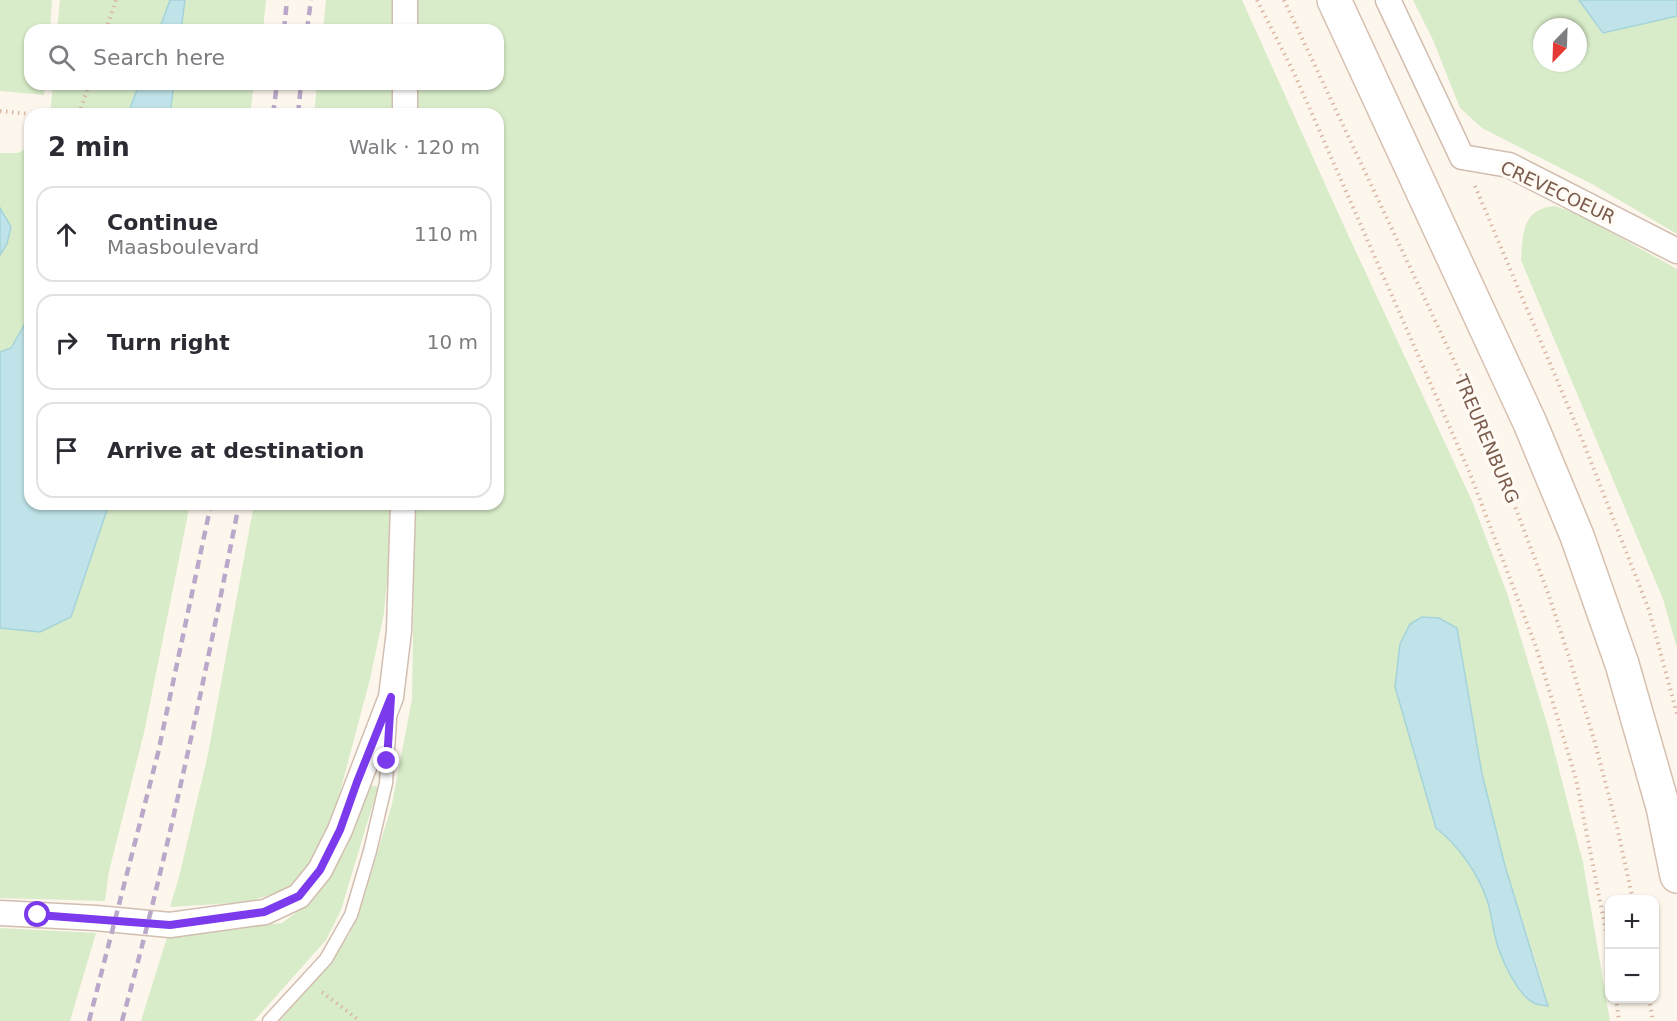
<!DOCTYPE html>
<html lang="en">
<head>
<meta charset="utf-8">
<style>
  :root { --surface:#fff; --page:#f7f7f7; --text:#2b2b33; --muted:#7c7c81; --line:#e1e1e2 }
  body { margin:0; font-family:"DejaVu Sans",sans-serif; background:var(--page); color:var(--text) }
  .controls { position:absolute; right:18px; bottom:18px; display:grid; overflow:hidden; border-radius:12px; box-shadow:0 2px 4px #0004 }
  .controls button { width:54px; height:54px; display:grid; place-items:center; padding:0; border:0; border-bottom:2px solid var(--line); background:var(--surface); color:var(--text); font:30px sans-serif }
  .compass { position:absolute; left:1533px; top:18px; width:54px; height:54px; border-radius:50%; background:var(--surface); box-shadow:0 2px 4px #0004; rotate:203deg }
  .stop { position:absolute; width:18px; height:18px; margin:-14px; border:4px solid #7c3aed; border-radius:50%; background:#fff }
  .stop.end { background:#7c3aed; border-color:#fff; box-shadow:0 2px 6px #0008 }
  .list { margin:0; padding:0; list-style:none }
  h2 { display:flex; justify-content:space-between; align-items:center; height:78px; margin:0; padding:0 24px; font-size:26px }
  h2 small { font-size:20px; font-weight:400; color:var(--muted) }
  .list li { display:grid; grid-template-columns:39px 1fr auto; gap:18px; align-items:center; box-sizing:border-box; height:96px; margin:0 12px 12px; padding:0 12px; border:2px solid var(--line); border-radius:18px }
  .list b { display:block; font-size:22px; white-space:nowrap }
  .list p { margin:0; font-size:20px; white-space:nowrap; color:var(--muted) }
  .list em { font-size:20px; font-style:normal; color:var(--muted) }
  .icon { flex:none; width:33px; height:33px; fill:none; stroke:currentColor; stroke-width:2; stroke-linecap:round; stroke-linejoin:round }
  .map { position:relative; flex:none; width:1677px; height:1021px; overflow:hidden }
  .search { position:absolute; background:var(--surface); box-shadow:0 2px 4px #0004; left:24px; top:24px; width:480px; height:66px; display:flex; align-items:center; gap:15px; box-sizing:border-box; padding:0 21px; border-radius:18px; color:var(--muted); font-size:22px }
  .panel { position:absolute; background:var(--surface); box-shadow:0 2px 4px #0004; left:24px; top:108px; width:480px; height:402px; border-radius:18px }
  .map>svg:first-child { display:block }
  .green { fill:#d8ecc9; fill-rule:evenodd }
  .water { fill:#bfe3e8; stroke:#a5d3da; stroke-width:1.5 }
  .lines { fill:none; stroke-linecap:round; stroke-linejoin:round }
  .service-casing { stroke:#d1beb0; stroke-width:15 }
  .minor-casing { stroke:#d1beb0; stroke-width:27 }
  .secondary-casing { stroke:#d6c0b0; stroke-width:36 }
  .path { stroke:#d9b8a5; stroke-width:4; stroke-dasharray:1.5 4.5; stroke-linecap:butt }
  .service { stroke:#fff; stroke-width:12 }
  .minor { stroke:#fff; stroke-width:24 }
  .secondary { stroke:#fff; stroke-width:33 }
  .rail { stroke:#b9a8c9; stroke-width:4.5; stroke-dasharray:9 6; stroke-linecap:butt }
  .route { stroke:#7c3aed; stroke-width:8 }
  .labels { text-anchor:middle; dominant-baseline:central; stroke-width:6; stroke-linejoin:round; paint-order:stroke }
  .street-label { font-size:18px; fill:#7a5c4d; stroke:#fffaf3 }
</style>
</head>
<body>
<div class="map">
<svg width="1677" height="1021" viewBox="0 0 1677 1021">
  <rect width="100%" height="100%" fill="#fdf6ec"/>
  <!-- green -->
  <path class="green" d="M0,0H52L50,30H30V84H45L44,95L0,91Z
    M60,0H170L159,30H57Z
    M185,0H266L263,30H181Z
    M326,0H393V30H323Z
    M417,0H1242L1344,226L1472,501L1507,593L1548,727L1583,862L1610,1021H279L321,974L349,935L364,897L392,804L412,699L415,504H498V114H416V84H498V30H417ZM1439,618L1457,628L1482,774L1505,866L1540,976L1548,1006C1544,1005 1538,1005 1534,1003C1517,995 1501,958 1496,941C1492,927 1492,913 1487,899C1478,873 1458,845 1436,828L1395,687L1400,644Z
    M1413,0H1579L1603,33L1677,16V234L1592,184L1482,128L1460,108L1433,40ZM1542,27H1578V63H1542Z
    M53,84H139L128,114H50Z
    M174,84H254L250,114H170Z
    M317,84H392V114H314Z
    M30,146V315L11,348L0,352V255L7,244L11,227L0,208V153H18Z
    M1555,206L1578,214L1677,269V648L1663,599L1521,260C1523,233 1522,209 1555,206Z
    M109,504H190L144,733L109,871L105,901L0,898V628L40,632L71,617Z
    M254,504H391V539L384,613L370,679L335,811L314,858L290,888L248,902L170,907L179,877L208,754Z
    M371,785L378,787L341,910L326,940L254,1021H141L168,934L282,923L308,904L327,881L346,849Z
    M0,928L96,933L70,1021H0Z"/>
  <!-- water -->
  <path class="water" d="M170,0H185L181,30H159Z
    M1579,0H1677V16L1603,33Z
    M139,84H174L170,114H128Z
    M0,208L11,227L7,244L0,255Z
    M30,315V504H109L71,617L40,632L0,628V352L11,348Z
    M1422,617L1439,618L1457,628L1482,774L1505,866L1548,1006C1544,1005 1538,1005 1534,1003C1517,995 1499,955 1495,936C1492,924 1491,911 1487,900C1478,873 1458,845 1436,828L1395,687L1400,644L1410,624Z"/>
  <g class="lines">
    <defs>
      <path id="service" d="M269,1021L326,959L351,915L370,851L386,783L390,719"/>
      <path id="minor" d="M1388,0L1462,157L1509,165L1677,251
        M405,30V0
        M405,114V84
        M0,913L96,918L170,925L265,912L299,896L320,870L340,830L391,697L399,631L403,504"/>
      <path id="secondary" d="M1334,0L1530,423L1577,536L1622,664L1663,807L1677,876"/>
    </defs>
    <!-- service casing -->
    <use href="#service" class="service-casing"/>
    <!-- minor casing -->
    <use href="#minor" class="minor-casing"/>
    <!-- secondary casing -->
    <use href="#secondary" class="secondary-casing"/>
    <!-- path -->
    <path class="path" d="M1257,0L1294,73L1469,471L1536,647L1576,779L1610,952
      M1284,0L1481,418L1548,593L1570,660L1595,743L1617,827L1633,900
      M106,30L116,0
      M0,111L30,114
      M79,114L89,84
      M1475,186L1582,439L1649,610L1677,714
      M322,992L360,1021
      M1616,998L1619,1021
      M1649,998L1653,1021"/>
    <!-- service -->
    <use href="#service" class="service"/>
    <!-- minor -->
    <use href="#minor" class="minor"/>
    <!-- secondary -->
    <use href="#secondary" class="secondary"/>
    <!-- rail -->
    <path class="rail" d="M284,30L287,0
      M307,30L311,0
      M273,114L277,84
      M298,114L301,84
      M89,1021L158,753L211,504
      M122,1021C169,851 205,677 239,504"/>
  </g>
  <g class="lines">
    <!-- route -->
    <path class="route" d="M38,915L170,925L264,912L299,896L320,870L340,830L357,782L391,697L387,761"/>
  </g>
  <g class="labels">
    <!-- street labels -->
    <g class="street-label">
      <text transform="translate(1558 192) rotate(25)">CREVECOEUR</text>
      <text transform="translate(1487 439) rotate(67)">TREURENBURG</text>
    </g>
  </g>
</svg>
<div class="controls">
<button>+</button>
<button>−</button>
</div>
<svg class="compass" viewBox="-18 -18 36 36"><path d="M0-13l5 13h-10z" fill="#e53935"/><path d="M0 13l5-13h-10z" fill="#7c7c81"/></svg>
<div class="stop" style="left:38px;top:915px"></div>
<div class="stop end" style="left:387px;top:761px"></div>
<div class="search"><svg class="icon" aria-label="search" viewBox="0 0 24 24"><circle cx="10" cy="10" r="6"/><path d="M15 15l6 6"/></svg>Search here</div>
<section class="panel">
<h2>2 min<small>Walk · 120 m</small></h2>
<ul class="list">
<li><svg class="icon" aria-label="ahead" viewBox="0 0 24 24"><path d="M12 20V5M6 11l6-6 6 6"/></svg><div><b>Continue</b><p>Maasboulevard</p></div><em>110 m</em></li>
<li><svg class="icon" aria-label="right" viewBox="0 0 24 24"><path d="M7 20v-9h11M14 6l5 5-5 5"/></svg><div><b>Turn right</b></div><em>10 m</em></li>
<li><svg class="icon" aria-label="arrive" viewBox="0 0 24 24"><path d="M6 21V4h12l-3 4 3 4H6"/></svg><div><b>Arrive at destination</b></div></li>
</ul>
</section>
</div>
</body>
</html>
